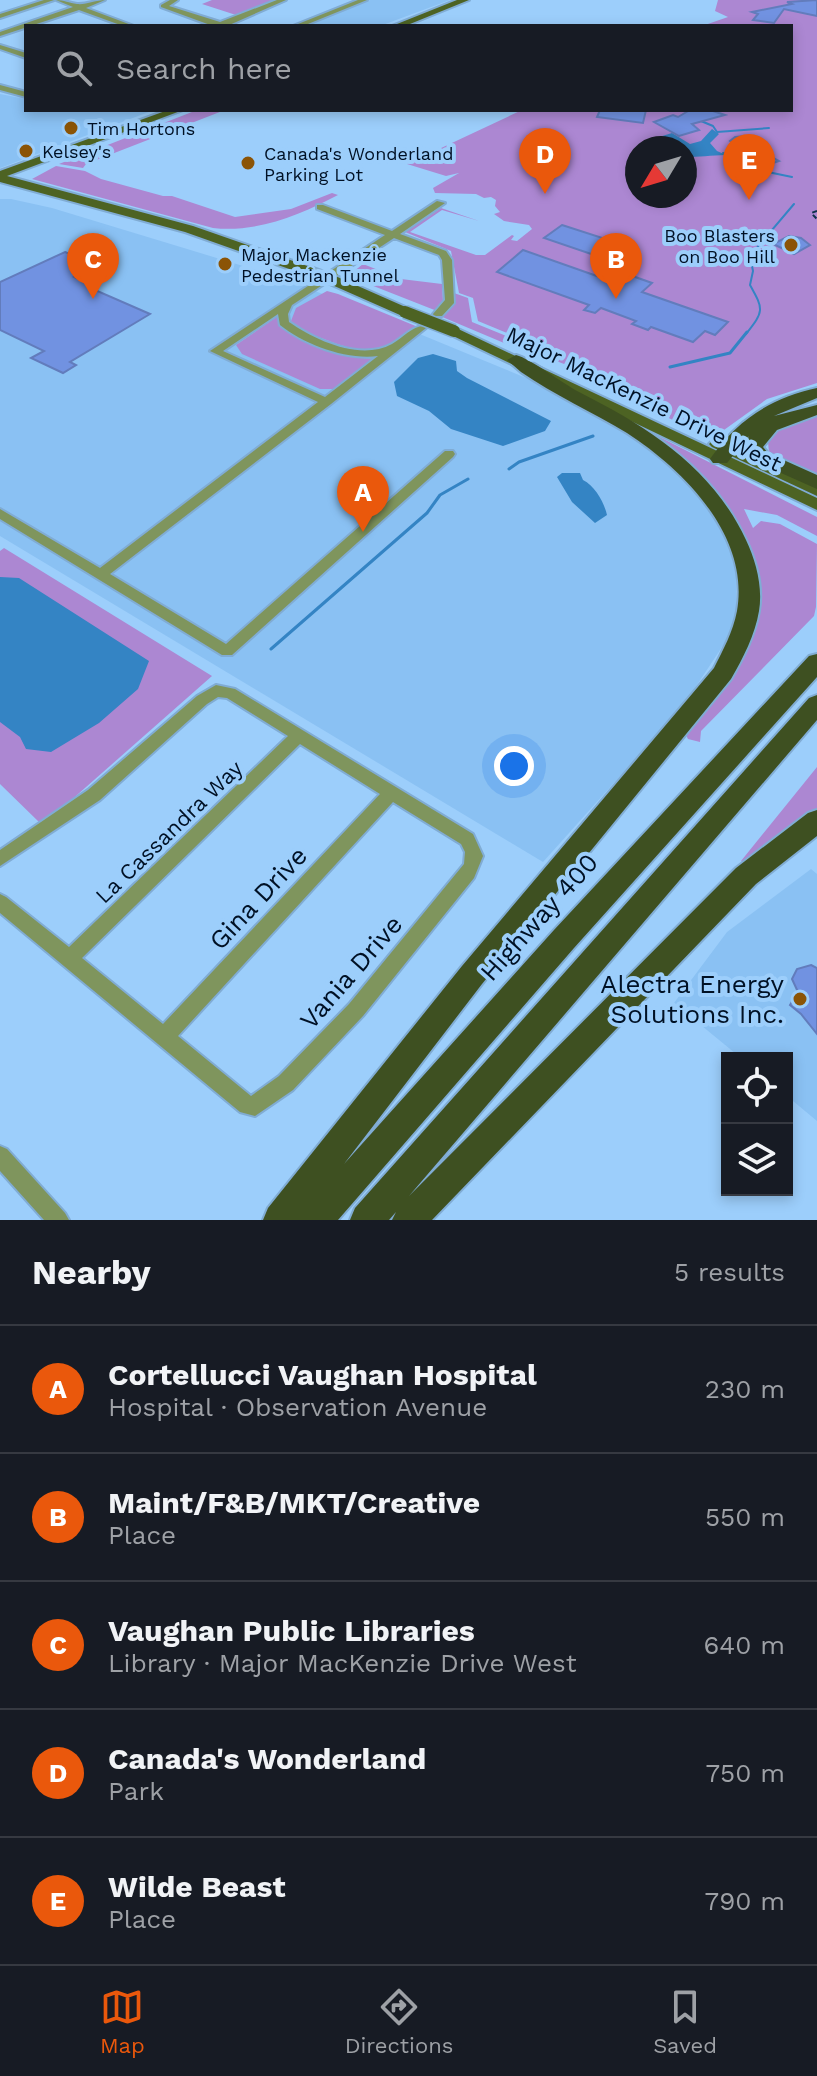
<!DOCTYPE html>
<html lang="en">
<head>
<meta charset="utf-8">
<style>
  :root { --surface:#171b24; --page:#20242c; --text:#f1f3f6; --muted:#9ea1a6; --line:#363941; --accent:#ea580c }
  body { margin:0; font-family:"Work Sans",sans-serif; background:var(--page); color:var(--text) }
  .controls { position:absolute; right:24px; bottom:24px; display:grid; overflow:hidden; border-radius:0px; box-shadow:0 4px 12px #0003 }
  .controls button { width:72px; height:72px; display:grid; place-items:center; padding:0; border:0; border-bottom:2px solid var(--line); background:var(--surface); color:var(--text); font:40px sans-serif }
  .compass { position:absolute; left:625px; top:136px; width:72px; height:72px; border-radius:50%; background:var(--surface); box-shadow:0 4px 12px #0003; rotate:232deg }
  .you { position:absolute; left:514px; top:766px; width:28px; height:28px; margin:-20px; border:6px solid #fff; border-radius:50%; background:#1a73e8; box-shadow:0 0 0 12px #1a73e833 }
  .badge { display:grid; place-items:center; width:52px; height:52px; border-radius:50%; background:var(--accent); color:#fff; font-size:26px; font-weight:700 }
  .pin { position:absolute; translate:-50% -66px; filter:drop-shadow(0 2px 4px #0008) }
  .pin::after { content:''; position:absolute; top:42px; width:28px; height:24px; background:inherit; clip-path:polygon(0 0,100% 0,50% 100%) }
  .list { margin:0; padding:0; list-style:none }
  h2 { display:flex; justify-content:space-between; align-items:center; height:104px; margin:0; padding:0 32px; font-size:34px }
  h2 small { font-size:26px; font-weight:400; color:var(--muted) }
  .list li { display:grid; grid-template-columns:52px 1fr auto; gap:24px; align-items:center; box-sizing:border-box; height:128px; padding:0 32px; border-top:2px solid var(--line) }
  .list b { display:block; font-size:30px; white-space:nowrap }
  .list p { margin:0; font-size:26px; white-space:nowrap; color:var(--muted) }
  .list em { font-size:26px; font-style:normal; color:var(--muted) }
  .icon { flex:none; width:44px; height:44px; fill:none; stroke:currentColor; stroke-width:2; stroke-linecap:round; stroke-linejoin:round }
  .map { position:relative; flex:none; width:817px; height:1220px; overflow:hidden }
  .search { position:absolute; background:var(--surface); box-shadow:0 4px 12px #0003; left:24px; right:24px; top:24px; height:88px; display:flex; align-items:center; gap:20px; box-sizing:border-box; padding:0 28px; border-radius:0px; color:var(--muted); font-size:30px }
  .sheet { height:744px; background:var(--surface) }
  nav { display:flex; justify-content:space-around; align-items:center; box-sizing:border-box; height:112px; border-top:2px solid var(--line); background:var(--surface); font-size:22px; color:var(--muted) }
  nav a { display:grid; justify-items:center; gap:4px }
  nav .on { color:var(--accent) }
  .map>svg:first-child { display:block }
  .built { fill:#8ac1f3 }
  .green { fill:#ac87d2; fill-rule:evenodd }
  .water { fill:#3484c4 }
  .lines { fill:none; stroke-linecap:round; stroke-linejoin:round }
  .stream-far1 { stroke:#3484c4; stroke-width:2 }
  .stream { stroke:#3484c4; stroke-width:3 }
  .ferry { stroke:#0f304a; stroke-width:2; stroke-dasharray:5 4; stroke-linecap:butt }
  .building { fill:#7192e1; stroke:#627cbc; stroke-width:2 }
  .minor-casing { stroke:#80acd4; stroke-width:4 }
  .major-casing { stroke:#80acd4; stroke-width:4 }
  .highway-casing { stroke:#80acd4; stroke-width:4 }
  .minor { fill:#7f955d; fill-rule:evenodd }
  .major { fill:#4d6323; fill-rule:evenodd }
  .highway { fill:#3e5021; fill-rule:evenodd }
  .major-bridge-casing { stroke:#80acd4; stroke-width:15; stroke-linecap:butt }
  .major-bridge { stroke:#4d6323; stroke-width:12 }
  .poi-dot { fill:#8b5406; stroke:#9ccefb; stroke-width:3 }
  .labels { text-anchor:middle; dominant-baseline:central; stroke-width:8; stroke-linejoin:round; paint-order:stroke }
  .far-poi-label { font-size:18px; fill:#001125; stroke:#9ccefb; text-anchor:start }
  .street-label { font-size:22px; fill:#001125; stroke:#9ccefb }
  .near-street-label { font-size:26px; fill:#001125; stroke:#9ccefb }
  .near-poi-label { font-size:26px; fill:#001125; stroke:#9ccefb; text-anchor:end }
</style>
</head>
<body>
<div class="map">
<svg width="817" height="1220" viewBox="0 0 817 1220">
  <rect width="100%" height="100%" fill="#9ccefb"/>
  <!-- built -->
  <path class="built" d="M370,0H450L380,26H305Z
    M0,94L26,99V110H154L0,168Z
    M0,199H11L52,208L286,279L548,387L630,435L674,465L724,527L736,574V620L724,644L683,706L543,862L0,536Z
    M811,869L817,874V1121L787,1096V1058H741L674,1003L727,932Z"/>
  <!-- green -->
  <path class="green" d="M212,0H277L236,15L202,4Z
    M718,0H817V383L767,399L717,435L687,427L600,384C590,371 549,359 532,352L531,343L478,321L473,298L459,293L451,251L405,232L441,208L479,221L442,210L410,232L476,255H485L512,235L514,236L511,240L517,241L532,229L529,225L504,221L494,214L500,212L495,206L496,200L491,197L484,198L476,194L435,193L433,188L459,173L446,176L407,164L522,110H791V26H702L728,17L715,11ZM637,148H685V196H637Z
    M197,110H225L86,164L83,168L59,164Z
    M56,166L85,171L101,179L163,196H172L235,217L291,209L332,193L338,195C300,215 257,233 213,228L32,179Z
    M363,264L401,279L442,284L443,301L437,311L348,276Z
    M327,291L338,294L418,327C381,354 367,356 324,339C311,334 299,332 291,321L296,308Z
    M454,293L468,298L472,322L526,344L528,353L440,316L453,302Z
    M278,316C285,344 354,362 380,358L340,389H320L242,354L236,345Z
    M817,414V476L769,452L768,442L782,427Z
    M630,422L817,517V536L777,515L744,509L753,528L761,521L780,524L817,544L816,607L814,616L701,731L700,742L688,739L685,733L734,671L755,567L750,545L731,511L712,486L686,460Z
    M4,548L212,676L60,810L40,823L0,784V551Z
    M817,767V810L783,830L746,864L741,861Z"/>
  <!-- water -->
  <path class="water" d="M712,129L719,134L710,143L717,151L726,155C711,156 699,156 685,158V148L646,147L659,137L672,133L690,144L701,141Z
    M433,354L456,361L457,371L467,378L551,421L545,431L503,446L451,429L429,411L397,396L394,382L418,358Z
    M562,473H580L583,480C595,486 604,502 607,515L595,523L572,502L557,477Z
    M0,577L19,578L149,661L138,689L99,723L51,752L26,749L20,737L0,722Z"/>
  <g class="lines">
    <!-- stream-far1 -->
    <path class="stream-far1" d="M701,121L713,126L717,132L769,128
      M723,153L743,157L763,171L792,177
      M746,334C764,311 764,310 750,285L753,271L750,256L794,204"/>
    <!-- stream -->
    <path class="stream" d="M670,367L730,353L747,332
      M509,469L519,462L593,436
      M271,649L427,513L440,495L468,479"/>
    <!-- ferry -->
    <path class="ferry" d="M817,211L811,213L817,219"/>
  </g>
  <!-- building -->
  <path class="building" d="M817,0V16L784,9L774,23L753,20L758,14L752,12L792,4L787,2Z
    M600,110H646L643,123L597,117Z
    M690,110H710L725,115L692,124L699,130L679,136L654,122L673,115L678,117Z
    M748,136L762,142L755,148L779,161L767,165L730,141L735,137Z
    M562,225L615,242L597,256L544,238Z
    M789,236L801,238L810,245L794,254L773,244Z
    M523,250L611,281L621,272L652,283L642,292L728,322L715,335L705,331L693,342L651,327L648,330L632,324L636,321L601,308L595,313L584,310L589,305L497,272Z
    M65,252L87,261L74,268L83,272L74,277L92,285L88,287L150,314L70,362L76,365L63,373L31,358L44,351L0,330V282Z
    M811,965L817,968V1034L801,1014L790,1005L798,992L792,979L797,969Z"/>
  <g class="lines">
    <defs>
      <path id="minor" d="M44,0H54L0,18V14Z
        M56,0C64,0 69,3 77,4C86,5 96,0 105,0L86,8L134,26H123L79,10L0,36V32L73,7Z
        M170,0H178L169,6L220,22L277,0H286L227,26H213L161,7V5Z
        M358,0H367L303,26H293Z
        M0,45L26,53V58L0,49Z
        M0,85L26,92V97L0,90Z
        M437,201L445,203L400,234L446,251L452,260L454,303L442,316H434L433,314L445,300L442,260L439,255L394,238L292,305L288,314L289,322C316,341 361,361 392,344C403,338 413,325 425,326L426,328L331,404L110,574L226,644L445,451H453L455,454L453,457L232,655H222L0,519V509L100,568L318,402L210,351L385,235L317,209V205H323L392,231ZM278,314L280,325C305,345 346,360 378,356L325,397L223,351Z
        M216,685L235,689L473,834L483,856L474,878L363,1016L293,1090L255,1116L240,1112L0,913V894L6,897L69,947L288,736L227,698L218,697L207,704L100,800L0,866V850L88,790L197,696ZM300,744L380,794L163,1024L82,958ZM393,802L461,844L465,852L464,864L349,1004L279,1076L251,1096L178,1036Z
        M0,1146L7,1149L65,1213L69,1220H44L0,1171Z"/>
      <path id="major" d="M457,0H469L405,26H392Z
        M168,110H183L7,176L193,226L333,275L410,309V315H400L323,281L185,232L0,182V171Z
        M454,327L817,498V510L449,334L447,331Z
        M717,439L817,485V496L712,447L709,444L712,441Z"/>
      <path id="highway" d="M516,355C531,359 562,383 579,392C648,427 712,467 746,540C756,561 763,587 759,611C755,635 743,658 731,679L482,984L344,1164L554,930L809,656L817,654V677L574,948L338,1220H263L268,1208L462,966L714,668C723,650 733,632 737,611C750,536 684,470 627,433C592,412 554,395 521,372L507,360Z
        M817,388V398L774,416L817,405V415L777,430L763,447L768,453L817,475V489L754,461L743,448L749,436L727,463H713L710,459C737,420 771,398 817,388Z
        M817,695V720L409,1196L736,868L808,813L817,810V836L756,884L432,1220H392L396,1212L389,1220H350L355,1208L809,698Z"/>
    </defs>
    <!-- minor casing -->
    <use href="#minor" class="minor-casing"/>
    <!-- major casing -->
    <use href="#major" class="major-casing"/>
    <!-- highway casing -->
    <use href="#highway" class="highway-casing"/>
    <!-- minor -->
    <use href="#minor" class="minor"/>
    <!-- major -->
    <use href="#major" class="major"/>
    <!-- highway -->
    <use href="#highway" class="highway"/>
    <defs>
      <path id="major-bridge" d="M405,312L454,331"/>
    </defs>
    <!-- major-bridge casing -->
    <use href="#major-bridge" class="major-bridge-casing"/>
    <!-- major-bridge -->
    <use href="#major-bridge" class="major-bridge"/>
  </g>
  <!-- markers -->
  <g class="poi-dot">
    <circle cx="71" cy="128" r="8"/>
    <circle cx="26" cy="151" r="8"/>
    <circle cx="248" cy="163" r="8"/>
    <circle cx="791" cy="245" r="8"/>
    <circle cx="225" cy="264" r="8"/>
    <circle cx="800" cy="999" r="8"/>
  </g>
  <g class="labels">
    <!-- far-poi labels -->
    <g class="far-poi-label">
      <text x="87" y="128">Tim Hortons</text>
      <text x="42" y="151">Kelsey's</text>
      <text x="264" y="153">Canada's Wonderland<tspan x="264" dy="21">Parking Lot</tspan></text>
      <text x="775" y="235" text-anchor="end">Boo Blasters<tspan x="775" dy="21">on Boo Hill</tspan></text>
      <text x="241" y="254">Major Mackenzie<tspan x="241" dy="21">Pedestrian Tunnel</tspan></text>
    </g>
    <!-- street labels -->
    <g class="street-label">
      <text transform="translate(644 399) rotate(26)">Major MacKenzie Drive West</text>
      <text transform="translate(169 832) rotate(-44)">La Cassandra Way</text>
    </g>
    <!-- near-street labels -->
    <g class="near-street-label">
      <text transform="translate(258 898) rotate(-47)">Gina Drive</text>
      <text transform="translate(539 917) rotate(-48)">Highway 400</text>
      <text transform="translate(351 972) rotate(-49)">Vania Drive</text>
    </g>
    <!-- near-poi labels -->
    <g class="near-poi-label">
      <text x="784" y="984">Alectra Energy<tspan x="784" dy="30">Solutions Inc.</tspan></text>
    </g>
  </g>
</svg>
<div class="controls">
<button><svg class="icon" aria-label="locate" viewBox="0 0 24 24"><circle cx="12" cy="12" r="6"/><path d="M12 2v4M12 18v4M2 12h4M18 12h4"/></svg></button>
<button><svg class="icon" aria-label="layers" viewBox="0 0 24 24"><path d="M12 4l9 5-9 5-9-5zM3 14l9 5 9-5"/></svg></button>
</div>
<svg class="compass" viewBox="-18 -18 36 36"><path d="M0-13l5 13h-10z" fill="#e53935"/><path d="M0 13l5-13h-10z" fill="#9ea1a6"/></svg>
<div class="you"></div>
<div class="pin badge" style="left:363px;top:532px">A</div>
<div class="pin badge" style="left:616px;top:299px">B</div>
<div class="pin badge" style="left:93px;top:299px">C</div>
<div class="pin badge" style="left:545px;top:194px">D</div>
<div class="pin badge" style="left:749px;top:200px">E</div>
<div class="search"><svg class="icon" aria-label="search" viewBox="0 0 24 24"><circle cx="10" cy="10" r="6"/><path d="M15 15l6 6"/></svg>Search here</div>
</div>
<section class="sheet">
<h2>Nearby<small>5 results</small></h2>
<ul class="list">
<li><span class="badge">A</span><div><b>Cortellucci Vaughan Hospital</b><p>Hospital · Observation Avenue</p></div><em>230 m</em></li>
<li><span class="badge">B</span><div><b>Maint/F&amp;B/MKT/Creative</b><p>Place</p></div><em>550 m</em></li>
<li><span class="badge">C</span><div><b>Vaughan Public Libraries</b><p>Library · Major MacKenzie Drive West</p></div><em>640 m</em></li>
<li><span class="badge">D</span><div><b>Canada's Wonderland</b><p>Park</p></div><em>750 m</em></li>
<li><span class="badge">E</span><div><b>Wilde Beast</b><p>Place</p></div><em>790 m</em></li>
</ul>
</section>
<nav>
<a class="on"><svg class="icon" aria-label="map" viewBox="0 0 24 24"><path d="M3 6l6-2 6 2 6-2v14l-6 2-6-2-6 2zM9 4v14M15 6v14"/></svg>Map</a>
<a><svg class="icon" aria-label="directions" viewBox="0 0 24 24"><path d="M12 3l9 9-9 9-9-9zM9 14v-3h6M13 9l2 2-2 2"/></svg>Directions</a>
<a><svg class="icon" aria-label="saved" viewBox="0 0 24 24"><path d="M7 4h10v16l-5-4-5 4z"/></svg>Saved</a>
</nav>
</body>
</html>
